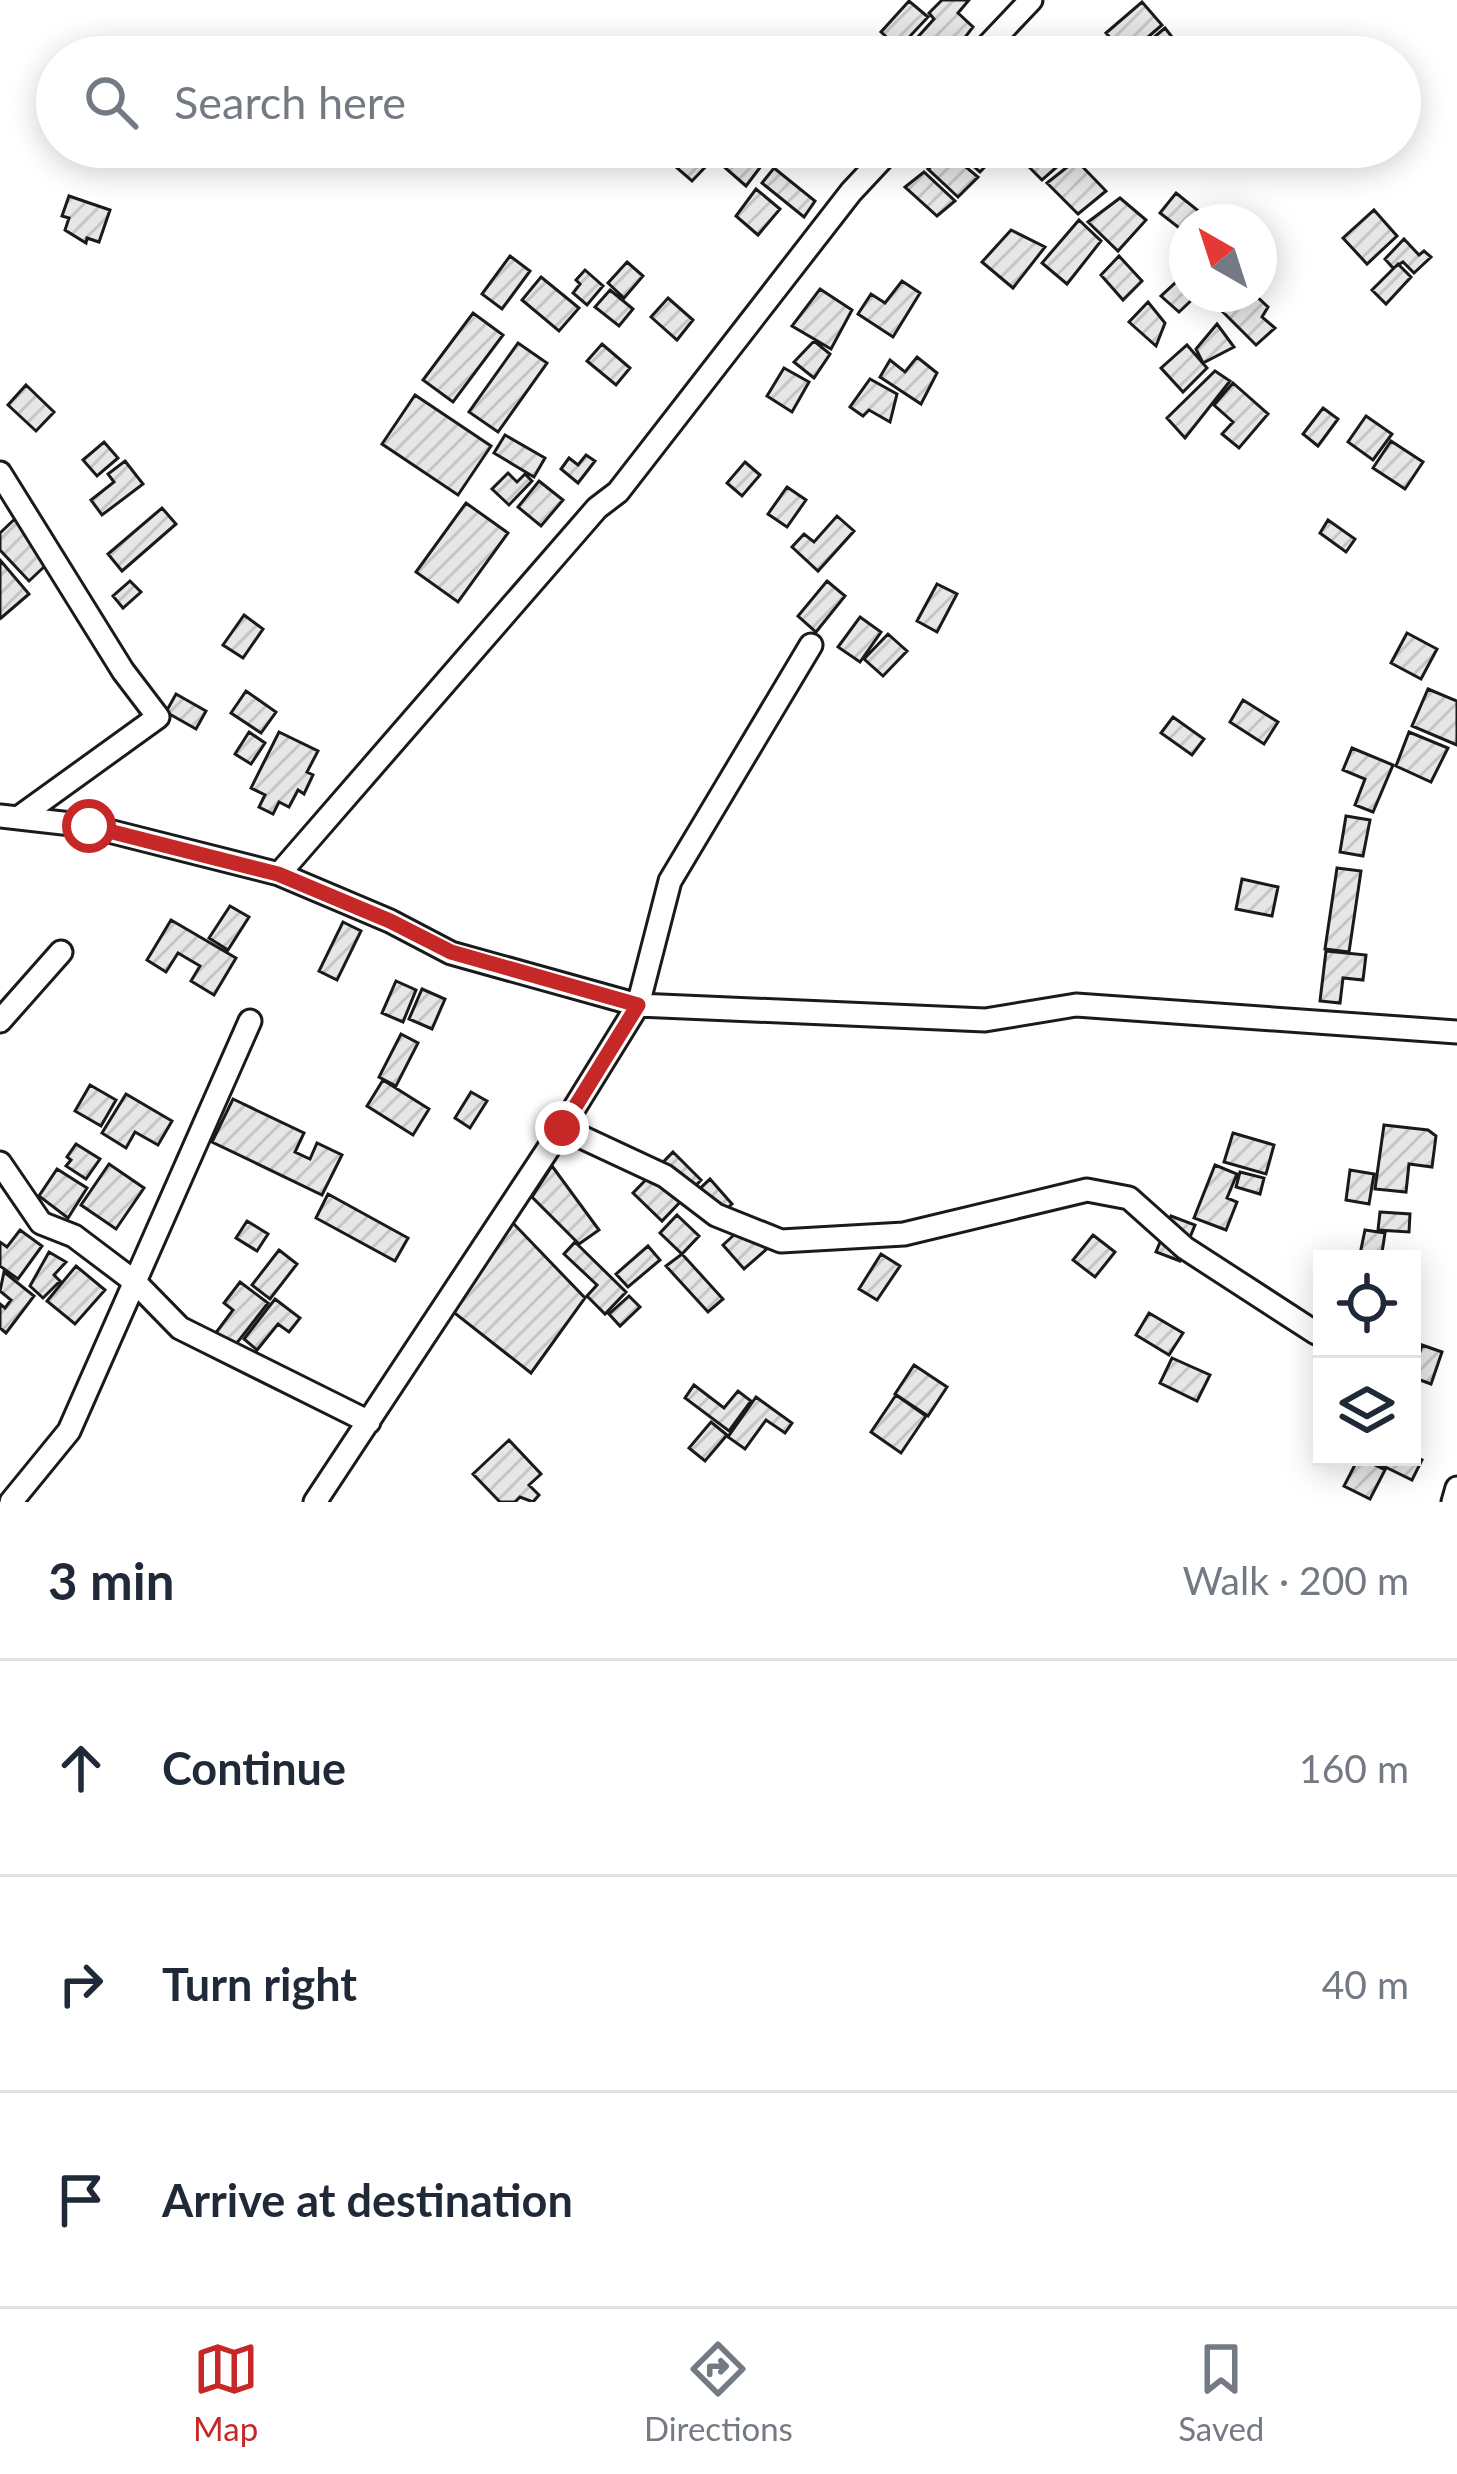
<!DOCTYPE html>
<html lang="en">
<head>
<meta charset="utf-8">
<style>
  :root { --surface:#fff; --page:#f2f2f3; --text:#1f2937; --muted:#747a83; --line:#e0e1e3; --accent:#c62828 }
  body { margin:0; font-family:Lato,sans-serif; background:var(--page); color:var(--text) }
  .controls { position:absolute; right:36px; bottom:36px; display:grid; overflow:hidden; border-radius:0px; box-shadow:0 6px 30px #0003 }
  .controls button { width:108px; height:108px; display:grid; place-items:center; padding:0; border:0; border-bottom:3px solid var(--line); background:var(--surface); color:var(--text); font:60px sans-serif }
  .compass { position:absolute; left:1169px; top:204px; width:108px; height:108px; border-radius:50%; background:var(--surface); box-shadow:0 6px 30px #0003; rotate:321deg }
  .stop { position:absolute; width:36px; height:36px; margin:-27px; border:9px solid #c62828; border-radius:50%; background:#fff }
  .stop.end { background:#c62828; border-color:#fff; box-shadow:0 3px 12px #0008 }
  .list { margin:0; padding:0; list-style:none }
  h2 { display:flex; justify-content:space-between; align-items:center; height:156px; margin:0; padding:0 48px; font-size:51px }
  h2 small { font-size:39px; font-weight:400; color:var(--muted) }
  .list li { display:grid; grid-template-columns:78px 1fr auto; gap:36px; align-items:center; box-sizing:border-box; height:216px; padding:0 48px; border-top:3px solid var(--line) }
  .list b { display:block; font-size:45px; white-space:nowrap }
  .list em { font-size:39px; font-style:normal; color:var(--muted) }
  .icon { flex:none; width:66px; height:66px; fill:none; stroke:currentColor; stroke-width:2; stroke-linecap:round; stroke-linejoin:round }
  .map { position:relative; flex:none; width:1457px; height:1502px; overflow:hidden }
  .search { position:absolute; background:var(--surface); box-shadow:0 6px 30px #0003; left:36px; right:36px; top:36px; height:132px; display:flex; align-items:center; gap:30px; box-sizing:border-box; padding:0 42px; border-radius:66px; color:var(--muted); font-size:45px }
  .sheet { height:804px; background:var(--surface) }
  nav { display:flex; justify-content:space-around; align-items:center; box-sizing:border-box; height:168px; border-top:3px solid var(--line); background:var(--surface); font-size:33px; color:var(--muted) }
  nav a { display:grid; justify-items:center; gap:6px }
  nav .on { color:var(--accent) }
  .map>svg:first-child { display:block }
  .building { fill:url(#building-hatch); stroke:#1a1a1a; stroke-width:3 }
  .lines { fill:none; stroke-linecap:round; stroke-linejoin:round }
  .street-casing { stroke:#1a1a1a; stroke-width:27 }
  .street { stroke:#fff; stroke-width:21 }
  .route { stroke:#c62828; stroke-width:15 }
</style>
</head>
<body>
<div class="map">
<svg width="1457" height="1502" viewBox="0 0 1457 1502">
  <defs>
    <pattern id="building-hatch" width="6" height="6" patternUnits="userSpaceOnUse" patternTransform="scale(3)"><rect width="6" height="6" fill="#e6e6e6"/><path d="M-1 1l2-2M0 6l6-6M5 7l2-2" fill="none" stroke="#c5c5c5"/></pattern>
  </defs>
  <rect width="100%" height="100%" fill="#fff"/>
  <!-- building -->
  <path class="building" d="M942,0H969L958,13L973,27L950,57H937L917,38L934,19L929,13Z
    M909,1L928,17L899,48L881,32Z
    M1142,2L1162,25L1126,56L1106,33Z
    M1165,28L1183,51L1176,57H1143L1151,50L1146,44Z
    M682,147H696L711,161L692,181L669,161Z
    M723,147H731L741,156L751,147H758L768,157L746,186L714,158Z
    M963,147H1004L980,172L957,152Z
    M1055,148L1067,158L1042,180L1029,167Z
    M948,152L978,177L958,197L928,169Z
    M1076,160L1106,191L1078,214L1047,183Z
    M774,168L815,201L804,217L762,183Z
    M924,172L955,201L937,216L905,187Z
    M756,189L780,209L758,235L736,216Z
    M1176,193L1206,217L1203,222H1187V234L1160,213Z
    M69,196L110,210L99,242L87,238L86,243L65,230L69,218L62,216Z
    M1120,198L1146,220L1118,251L1088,222Z
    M1374,210L1397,236L1367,264L1343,238Z
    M1079,220L1101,241L1067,284L1042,263Z
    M1011,230L1045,247L1013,288L982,262Z
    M1404,239L1419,255L1424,251L1431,257L1414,273L1403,262L1393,268L1385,259Z
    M510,256L530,271L502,309L482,294Z
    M1119,256L1142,281L1123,300L1101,275Z
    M627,262L643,276L624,298L608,283Z
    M1398,264L1411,277L1386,304L1372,290Z
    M585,270L603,286L587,305L573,293L580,284L576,280Z
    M1187,272V294H1198L1179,312L1161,296Z
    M541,277L579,308L559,331L522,300Z
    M902,281L920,293L893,337L858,314L871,294L885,303Z
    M820,289L852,310L831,349L792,326Z
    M610,290L633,309L619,326L595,307Z
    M1241,294H1254L1268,307L1262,317L1275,328L1256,345L1223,312Z
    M668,298L693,320L677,340L651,317Z
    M1148,302L1165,323L1156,346L1129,322Z
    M473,313L503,335L453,402L423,380Z
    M1217,324L1234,347L1203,363L1196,349Z
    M814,341L830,354L814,378L794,362Z
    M518,343L547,363L498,432L469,412Z
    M602,344L630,368L616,385L587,361Z
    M1187,345L1207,368L1183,392L1161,368Z
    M917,357L937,373L921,404L880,377L890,360L905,372Z
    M784,368L809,382L792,412L767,396Z
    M1215,371L1230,381L1185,438L1167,418Z
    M870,379L897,394L890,422L869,410L863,416L850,407Z
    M1233,383L1268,414L1239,448L1222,434L1233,422L1214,405Z
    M26,385L54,412L36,431L8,405Z
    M415,395L491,446L458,495L382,444Z
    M1323,408L1338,419L1318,446L1303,434Z
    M1366,416L1392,434L1373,460L1348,442Z
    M505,435L545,458L534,477L494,453Z
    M1391,441L1423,462L1405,489L1373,468Z
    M104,442L118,458L97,476L83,460Z
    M586,455L595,461L578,483L561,469L569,458L578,465Z
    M125,461L143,484L102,515L91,500L114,482L108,474Z
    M745,462L760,475L742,496L727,483Z
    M508,473L517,482L525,474L532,481L509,505L492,489Z
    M539,481L563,500L541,526L518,507Z
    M787,487L806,500L787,527L768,514Z
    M466,503L508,533L458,602L416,572Z
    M162,508L176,524L122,571L108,554Z
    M22,512L60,552L29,581L0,550V533Z
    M837,516L854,531L818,571L792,547L804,534L814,542Z
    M1328,520L1355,539L1346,552L1320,533Z
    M0,560L29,594L1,618L0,616Z
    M130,581L141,592L123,608L113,596Z
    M827,581L845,596L816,632L798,616Z
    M937,584L957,594L937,632L917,621Z
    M244,615L263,629L243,658L223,645Z
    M860,617L881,632L860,662L838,647Z
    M1407,633L1437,649L1421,679L1391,663Z
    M888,634L907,651L883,676L864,659Z
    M1428,689L1457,701V745L1412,726Z
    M246,691L276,712L261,733L231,713Z
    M176,694L206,711L196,729L166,712Z
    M1243,700L1278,722L1264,744L1230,722Z
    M1173,717L1204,739L1192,755L1161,733Z
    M249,732L265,743L251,764L235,754Z
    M279,732L318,751L307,772L313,775L304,794L298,790L289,807L279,802L273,814L259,807L265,795L251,788Z
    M1409,732L1448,748L1431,782L1396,766Z
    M1352,748L1393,765L1373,812L1355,805L1365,779L1343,770Z
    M1346,816L1370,820L1363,856L1340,852Z
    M1337,868L1361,871L1349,952L1325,949Z
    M1242,879L1278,887L1272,916L1236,909Z
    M230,906L249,917L228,950L209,938Z
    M171,920L236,958L214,995L191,981L200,966L178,953L166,972L147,960Z
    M343,922L361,931L337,980L319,971Z
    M1326,951L1366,955L1363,980L1343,978L1340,1003L1320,1001Z
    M396,981L416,990L403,1022L382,1013Z
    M422,989L445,999L432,1029L409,1019Z
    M401,1034L418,1043L396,1086L379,1077Z
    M383,1080L429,1109L413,1135L367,1106Z
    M90,1085L116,1100L101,1126L75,1111Z
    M471,1092L487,1101L470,1128L455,1118Z
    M126,1094L172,1121L158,1145L135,1132L126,1148L102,1133Z
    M233,1099L304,1133L295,1152L310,1159L317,1143L342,1155L322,1195L212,1142Z
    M1384,1125L1428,1130L1436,1136L1432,1167L1409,1164L1406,1192L1375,1189Z
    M1233,1133L1274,1145L1266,1174L1224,1162Z
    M76,1144L100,1159L86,1179L66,1166L71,1160L67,1157Z
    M673,1152L701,1180L662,1221L633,1193Z
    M109,1164L144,1188L116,1229L81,1205Z
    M1215,1165L1237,1174L1227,1198L1237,1202L1226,1230L1194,1218Z
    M552,1166L599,1230L579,1244L532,1197Z
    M57,1169L87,1188L68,1218L39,1196Z
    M1350,1170L1374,1174L1369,1204L1346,1200Z
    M1240,1172L1264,1178L1260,1194L1236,1187Z
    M710,1179L732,1204L714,1221L692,1196Z
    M328,1194L408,1238L395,1261L316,1218Z
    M1380,1212L1410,1214L1409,1232L1378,1230Z
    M677,1215L699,1236L682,1254L660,1233Z
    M1171,1216L1195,1225L1180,1261L1156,1252Z
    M247,1221L268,1234L257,1251L236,1238Z
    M512,1222L585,1298L531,1373L452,1311Z
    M747,1223L769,1247L744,1269L723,1245Z
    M20,1230L42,1246L18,1279L0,1266V1242L7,1247Z
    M1365,1230L1385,1233L1381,1259H1359Z
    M1093,1235L1115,1252L1095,1277L1073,1260Z
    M575,1242L626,1292L605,1314L587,1296L597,1285L564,1254Z
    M648,1246L660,1260L628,1287L616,1274Z
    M279,1250L297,1264L270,1299L252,1285Z
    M49,1252L66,1262L54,1275L60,1281L43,1298L30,1286Z
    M682,1254L723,1299L708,1312L666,1266Z
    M881,1254L900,1266L877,1300L859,1289Z
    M76,1266L105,1290L75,1324L47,1301Z
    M4,1272L34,1296L6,1333L0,1328V1304L5,1308L11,1300L0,1291Z
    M240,1282L268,1303L233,1348L215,1334L233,1310L224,1303Z
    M629,1296L640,1307L620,1326L609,1314Z
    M275,1299L300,1318L289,1332L278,1324L257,1350L244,1339Z
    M1149,1313L1183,1333L1169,1355L1136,1335Z
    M1422,1345L1442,1352L1431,1384L1412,1377Z
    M1172,1358L1210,1375L1197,1401L1160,1383Z
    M914,1365L947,1387L928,1416L895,1394Z
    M694,1385L724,1408L738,1391L751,1401L729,1431L685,1398Z
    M896,1395L926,1416L901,1453L871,1432Z
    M756,1397L792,1423L785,1433L766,1420L745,1449L728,1437Z
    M711,1422L727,1435L705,1461L689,1448Z
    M509,1440L541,1474L529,1485L539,1495L533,1502L520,1497L515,1502H500L473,1474Z
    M1412,1455L1422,1460L1412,1480L1371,1460Z
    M1359,1457L1385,1470L1370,1499L1344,1486Z"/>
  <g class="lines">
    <defs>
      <path id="street" d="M977,57L1031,0
        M0,473L123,671L158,717L18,818
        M0,816L89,826L279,874L390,921L451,953L638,1005L985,1020L1076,1005L1457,1032
        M279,874L597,508L618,492L851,192L893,147
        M0,1021L61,952
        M562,1128L665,1176L716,1215L781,1241L904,1234L1087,1190L1129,1198L1185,1248L1316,1333
        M0,1163L41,1223L74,1236L135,1282L180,1328L369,1422
        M11,1502L69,1431L250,1021
        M315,1502L562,1128L638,1005L670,881L811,645
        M1453,1502L1457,1488"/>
    </defs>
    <!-- street casing -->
    <use href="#street" class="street-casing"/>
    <!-- street -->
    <use href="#street" class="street"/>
  </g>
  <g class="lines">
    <!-- route -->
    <path class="route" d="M89,826L278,874L390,921L451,952L638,1005L562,1128"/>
  </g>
</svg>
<div class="controls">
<button><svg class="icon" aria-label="locate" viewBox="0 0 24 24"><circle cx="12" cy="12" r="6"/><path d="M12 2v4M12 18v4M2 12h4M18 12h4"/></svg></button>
<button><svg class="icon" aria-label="layers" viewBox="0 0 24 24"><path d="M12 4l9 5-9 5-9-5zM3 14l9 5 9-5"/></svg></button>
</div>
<svg class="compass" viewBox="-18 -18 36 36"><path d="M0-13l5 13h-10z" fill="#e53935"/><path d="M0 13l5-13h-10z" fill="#747a83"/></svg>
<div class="stop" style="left:89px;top:826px"></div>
<div class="stop end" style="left:562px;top:1128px"></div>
<div class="search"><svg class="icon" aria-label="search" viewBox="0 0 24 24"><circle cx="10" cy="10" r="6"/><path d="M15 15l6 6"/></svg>Search here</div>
</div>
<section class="sheet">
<h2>3 min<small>Walk · 200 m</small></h2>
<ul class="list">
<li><svg class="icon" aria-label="ahead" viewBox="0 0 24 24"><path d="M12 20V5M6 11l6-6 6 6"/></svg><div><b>Continue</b></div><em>160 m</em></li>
<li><svg class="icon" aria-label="right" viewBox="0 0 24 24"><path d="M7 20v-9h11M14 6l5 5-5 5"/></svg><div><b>Turn right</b></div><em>40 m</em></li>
<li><svg class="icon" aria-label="arrive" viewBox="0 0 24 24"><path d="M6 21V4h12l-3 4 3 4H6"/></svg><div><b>Arrive at destination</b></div></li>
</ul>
</section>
<nav>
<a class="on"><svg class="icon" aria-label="map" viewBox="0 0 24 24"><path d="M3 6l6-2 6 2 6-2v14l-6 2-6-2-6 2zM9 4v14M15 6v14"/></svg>Map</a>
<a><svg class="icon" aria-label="directions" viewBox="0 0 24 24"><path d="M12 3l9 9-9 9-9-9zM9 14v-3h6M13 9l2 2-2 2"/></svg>Directions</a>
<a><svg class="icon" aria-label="saved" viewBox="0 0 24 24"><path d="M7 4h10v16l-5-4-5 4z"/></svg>Saved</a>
</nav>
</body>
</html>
